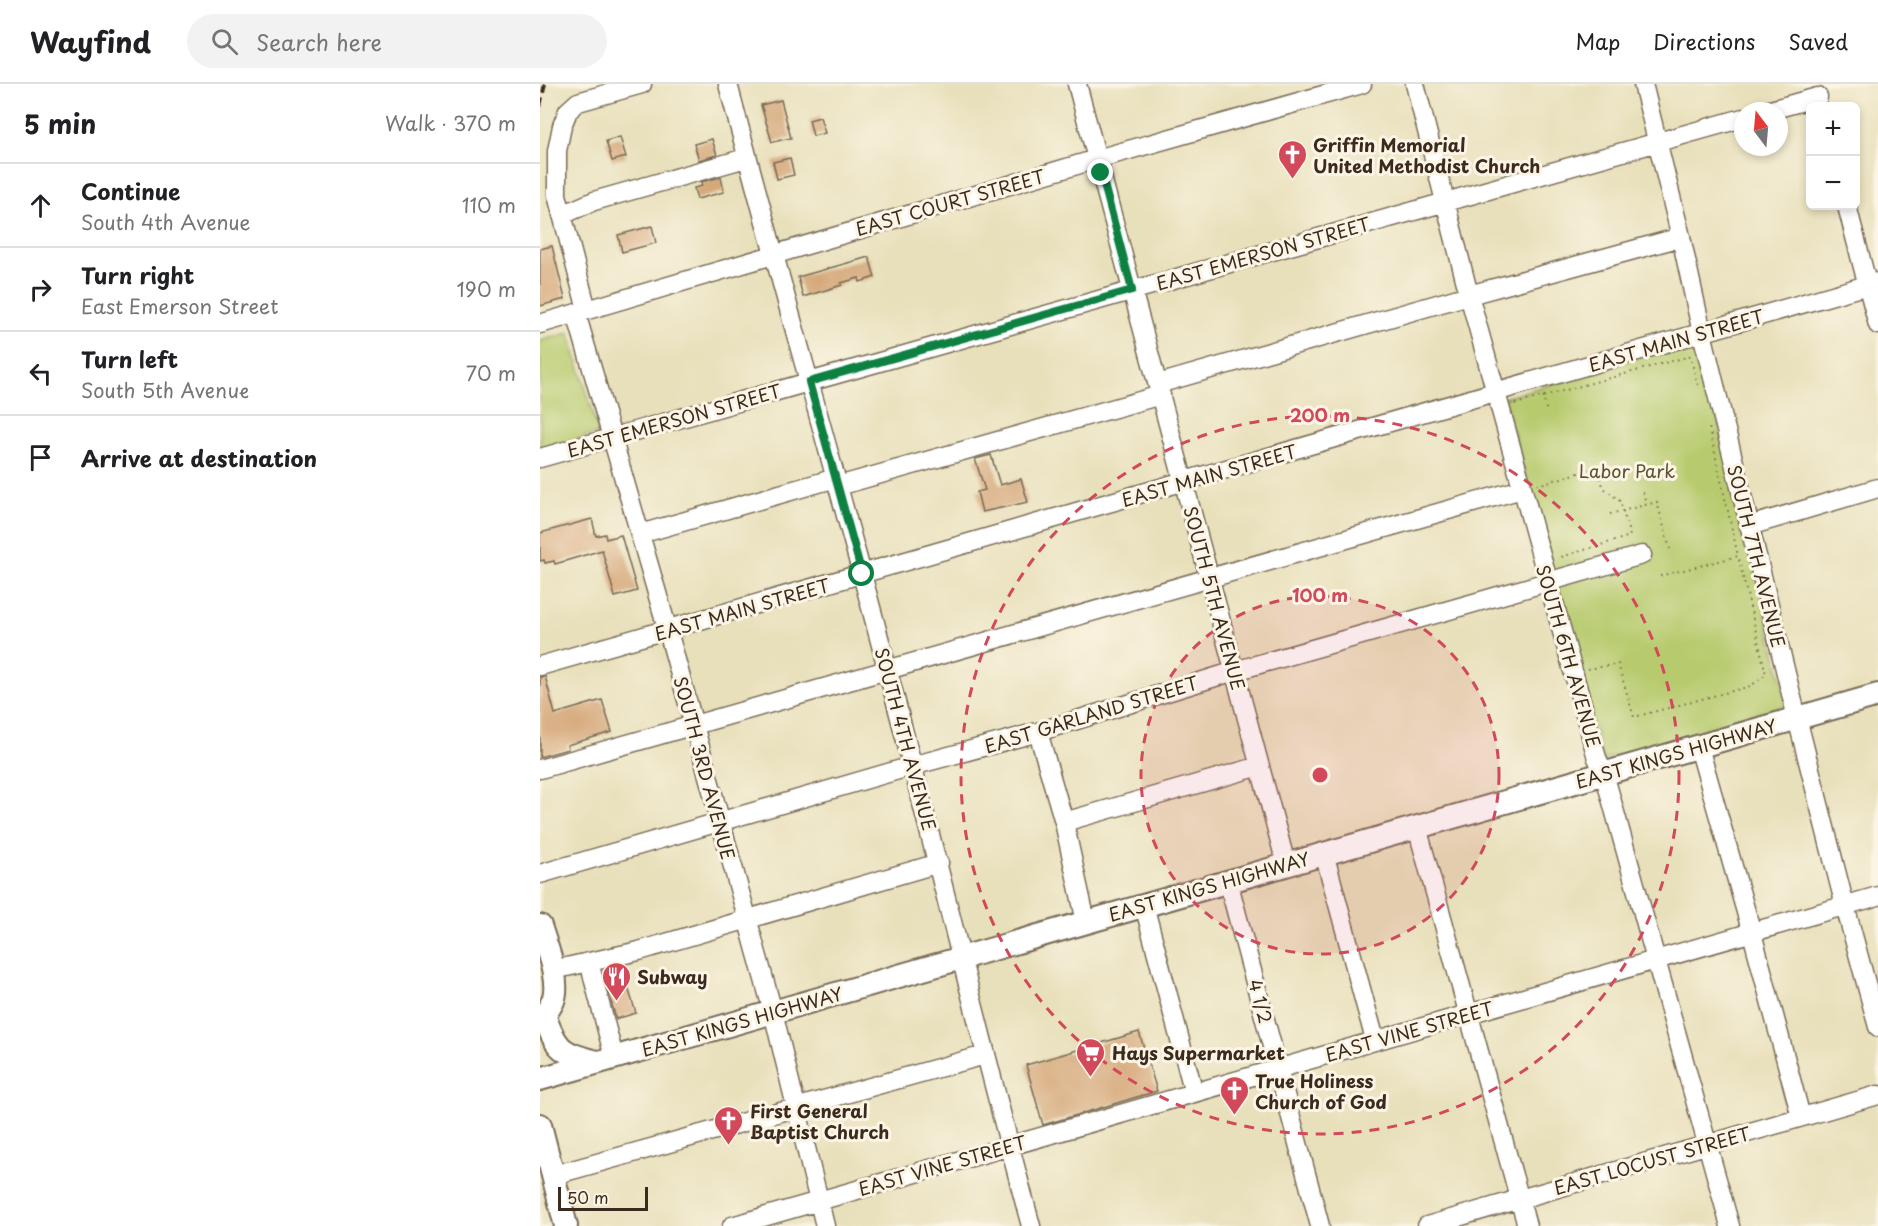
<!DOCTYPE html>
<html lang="en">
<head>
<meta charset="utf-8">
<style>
  :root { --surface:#fff; --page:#f2f2f2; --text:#202124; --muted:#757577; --line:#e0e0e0 }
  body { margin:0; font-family:"Playpen Sans",sans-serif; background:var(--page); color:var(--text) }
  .controls { position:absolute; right:18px; top:18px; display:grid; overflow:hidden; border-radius:9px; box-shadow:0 3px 9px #0003 }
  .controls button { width:54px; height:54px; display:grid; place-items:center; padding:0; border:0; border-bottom:2px solid var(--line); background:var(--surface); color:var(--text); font:30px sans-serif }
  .compass { position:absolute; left:1194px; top:18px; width:54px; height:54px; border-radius:50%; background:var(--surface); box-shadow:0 3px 9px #0003; rotate:344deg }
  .scale { position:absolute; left:18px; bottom:15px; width:90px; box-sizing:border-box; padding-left:6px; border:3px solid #3b2a1e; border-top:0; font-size:16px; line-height:21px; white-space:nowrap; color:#3b2a1e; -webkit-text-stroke:4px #fcf5e5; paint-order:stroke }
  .stop { position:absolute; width:18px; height:18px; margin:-14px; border:4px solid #0b8043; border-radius:50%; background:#fff }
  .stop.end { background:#0b8043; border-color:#fff; box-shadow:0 2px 6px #0008 }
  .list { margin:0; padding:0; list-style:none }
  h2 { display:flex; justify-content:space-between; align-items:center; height:78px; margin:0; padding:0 24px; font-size:26px }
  h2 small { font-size:20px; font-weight:400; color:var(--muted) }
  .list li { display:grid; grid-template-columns:39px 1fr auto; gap:18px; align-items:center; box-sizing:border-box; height:84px; padding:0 24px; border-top:2px solid var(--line) }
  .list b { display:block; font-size:22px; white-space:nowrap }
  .list p { margin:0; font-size:20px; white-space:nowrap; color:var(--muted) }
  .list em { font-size:20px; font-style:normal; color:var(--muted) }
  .icon { flex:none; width:33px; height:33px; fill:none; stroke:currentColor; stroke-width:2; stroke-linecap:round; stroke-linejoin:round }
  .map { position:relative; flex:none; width:1338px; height:1142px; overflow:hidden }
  header { display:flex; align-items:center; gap:36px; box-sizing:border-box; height:84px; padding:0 30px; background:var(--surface); border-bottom:2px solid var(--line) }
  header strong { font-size:28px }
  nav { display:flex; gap:33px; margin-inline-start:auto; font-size:21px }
  .search { width:420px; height:54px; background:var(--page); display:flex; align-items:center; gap:15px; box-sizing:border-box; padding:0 21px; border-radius:33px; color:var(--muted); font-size:22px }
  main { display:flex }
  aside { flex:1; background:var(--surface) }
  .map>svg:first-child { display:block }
  .green { fill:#b7cb6e; stroke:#797a46; stroke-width:1.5 }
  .building { fill:#d5a87a }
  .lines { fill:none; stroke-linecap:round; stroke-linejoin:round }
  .minor-casing { stroke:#786a55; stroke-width:21 }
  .major-casing { stroke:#786a55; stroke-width:26 }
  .path { stroke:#786a55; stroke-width:2; stroke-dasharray:1.5 4.5; stroke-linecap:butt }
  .minor { stroke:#fff; stroke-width:18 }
  .major { stroke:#fff; stroke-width:22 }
  .rail { stroke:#3b2a1e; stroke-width:4; stroke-dasharray:9 4.5; stroke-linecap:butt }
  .route { stroke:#0b8043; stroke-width:8 }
  .ring { fill:none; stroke:#d1495b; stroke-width:3; stroke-dasharray:10 8 }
  .labels { text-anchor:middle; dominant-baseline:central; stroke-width:6; stroke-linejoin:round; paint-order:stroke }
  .poi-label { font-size:18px; font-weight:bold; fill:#3b2a1e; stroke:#fcf5e5; text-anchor:start }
  .street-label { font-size:18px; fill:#3b2a1e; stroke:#fcf5e5 }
  .park-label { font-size:18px; fill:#5a5232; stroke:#fcf5e5 }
  .centre { fill:#d1495b; stroke:#fcf5e5; stroke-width:3 }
  .ring-label { font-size:18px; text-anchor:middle; font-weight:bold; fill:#d1495b; stroke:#fcf5e5; stroke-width:6; stroke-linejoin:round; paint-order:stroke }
</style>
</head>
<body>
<header>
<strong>Wayfind</strong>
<div class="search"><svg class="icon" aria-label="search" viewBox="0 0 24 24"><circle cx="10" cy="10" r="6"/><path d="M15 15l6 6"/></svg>Search here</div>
<nav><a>Map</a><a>Directions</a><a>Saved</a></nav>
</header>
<main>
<aside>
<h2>5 min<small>Walk · 370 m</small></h2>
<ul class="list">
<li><svg class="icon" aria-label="ahead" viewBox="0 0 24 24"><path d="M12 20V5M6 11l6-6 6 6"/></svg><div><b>Continue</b><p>South 4th Avenue</p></div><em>110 m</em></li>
<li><svg class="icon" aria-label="right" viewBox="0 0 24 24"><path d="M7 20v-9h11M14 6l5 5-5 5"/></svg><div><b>Turn right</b><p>East Emerson Street</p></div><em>190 m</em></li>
<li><svg class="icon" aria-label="left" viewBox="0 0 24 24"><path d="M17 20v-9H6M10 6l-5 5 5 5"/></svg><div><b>Turn left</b><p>South 5th Avenue</p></div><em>70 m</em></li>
<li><svg class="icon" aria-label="arrive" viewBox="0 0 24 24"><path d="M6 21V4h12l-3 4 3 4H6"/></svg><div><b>Arrive at destination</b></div></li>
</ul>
</aside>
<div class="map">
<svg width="1338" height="1142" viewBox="0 0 1338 1142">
  <rect width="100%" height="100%" fill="#fcf5e5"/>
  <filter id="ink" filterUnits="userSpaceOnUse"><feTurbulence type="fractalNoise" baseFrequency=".0167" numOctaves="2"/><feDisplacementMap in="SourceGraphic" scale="12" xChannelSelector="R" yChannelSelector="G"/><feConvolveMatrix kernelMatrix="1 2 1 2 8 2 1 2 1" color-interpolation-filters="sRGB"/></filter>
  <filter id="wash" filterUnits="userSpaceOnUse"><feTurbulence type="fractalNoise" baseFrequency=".008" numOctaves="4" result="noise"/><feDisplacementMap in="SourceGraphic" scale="24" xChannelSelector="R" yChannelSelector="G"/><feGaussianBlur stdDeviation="1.35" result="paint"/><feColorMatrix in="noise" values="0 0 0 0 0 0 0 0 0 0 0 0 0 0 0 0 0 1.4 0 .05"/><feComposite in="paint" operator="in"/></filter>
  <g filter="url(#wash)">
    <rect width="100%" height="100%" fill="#e8e0bb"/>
    <!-- green -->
    <path class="green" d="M29,249L59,349L0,366V257Z
      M1158,256L1248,621L1063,676L964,314Z"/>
    <g id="blocks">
      <!-- building -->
      <path class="building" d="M241,16L251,54L232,58L221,21Z
        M280,33L285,49L273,52L269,36Z
        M80,53L86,73L72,77L66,57Z
        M172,55L177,71L159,76L154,60Z
        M250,74L254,91L237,95L233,78Z
        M181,93L184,108L157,115L154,104L162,102L161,98Z
        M112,142L116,159L82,168L78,151Z
        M12,162L25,215L0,222V165Z
        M329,173L335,193L320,198L319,194L301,199L302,201L263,213L258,193Z
        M451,371L460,401L481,395L488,418L442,428L437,408L445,406L435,375Z
        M52,435L56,452L65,450L66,455L81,451L97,507L75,513L62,466L15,480L14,477L5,479L4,476L0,477V449Z
        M5,592L15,630L62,616L72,648L27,661L28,665L0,673V593Z
        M86,897L96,929L76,935L67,902Z
        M599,948L617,1007L503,1041L486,981Z"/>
    </g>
  </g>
  <g filter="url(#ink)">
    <use href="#blocks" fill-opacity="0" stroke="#786a55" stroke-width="1.5"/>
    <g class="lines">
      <defs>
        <path id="minor" d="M188,0C239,195 296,389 347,584C396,770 441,957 491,1142
          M537,0L746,780
          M875,0L929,211L1057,674L1064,689L1190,1142
          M1103,0L1141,153L1162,249L1257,634L1305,822L1338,943
          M1227,27L1278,13
          M1307,122L1338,241
          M22,131L54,117L206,74
          M47,226L17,111V67L22,42L28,27L38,18L102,0
          M36,229L128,547L233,928L285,1142
          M0,240L557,75L822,0
          M618,300L929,211L1141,153
          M0,374L1203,34
          M298,402L621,311
          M1209,442L1338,404
          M100,450L296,394
          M0,582L1338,198
          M498,648L524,738L546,838
          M1159,663L1212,849L1261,1033
          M0,685L982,405
          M524,738L720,682
          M877,743L987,1142
          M784,769L835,956
          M0,790L372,682L498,648L695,587L1102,471
          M688,797L780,1142
          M604,821L654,1009
          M49,878L74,973
          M13,886L99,867L399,779
          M14,1091L445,971
          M192,1142L1338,812
          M887,1142L1338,1011"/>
        <path id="major" d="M0,842C6,862 21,898 13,917C10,924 4,931 0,938
          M4,931C17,967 22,969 57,978
          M0,995L1338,611
          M0,1041L26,1142"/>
      </defs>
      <!-- minor casing -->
      <use href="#minor" class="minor-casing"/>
      <!-- major casing -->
      <use href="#major" class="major-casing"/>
      <!-- path -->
      <path class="path" d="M1003,312L1007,329
        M975,320L1150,272L1159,305
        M997,401L1056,384L1064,404L1080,417L1090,452L1018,474
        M1103,408L1106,420
        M1070,430L1117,418L1130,465
        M1120,492L1198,472L1169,343
        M1048,585L1078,580L1094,633L1211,602L1226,590L1198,472"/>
      <!-- minor -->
      <use href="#minor" class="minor"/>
      <!-- major -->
      <use href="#major" class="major"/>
      <!-- rail -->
      <path class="rail" d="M0,22L5,0"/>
    </g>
  </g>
  <g class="lines" filter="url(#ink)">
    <!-- route -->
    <path class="route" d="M322,490L269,298L592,206L561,89"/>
  </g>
  <!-- distance rings -->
  <circle cx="780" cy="691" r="179" fill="#d1495b" fill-opacity=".12"/>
  <g class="ring">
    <circle cx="780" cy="691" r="179"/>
    <circle cx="780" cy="691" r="359"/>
  </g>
  <!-- icons -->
  <defs>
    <symbol id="church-pin" viewBox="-11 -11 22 30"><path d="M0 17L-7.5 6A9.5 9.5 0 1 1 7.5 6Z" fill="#d1495b" stroke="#fcf5e5"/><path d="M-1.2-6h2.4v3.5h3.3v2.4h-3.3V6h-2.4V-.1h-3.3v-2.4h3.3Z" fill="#fff"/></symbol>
    <symbol id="restaurant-pin" viewBox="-11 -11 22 30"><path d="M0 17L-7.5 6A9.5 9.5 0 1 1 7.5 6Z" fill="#d1495b" stroke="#fcf5e5"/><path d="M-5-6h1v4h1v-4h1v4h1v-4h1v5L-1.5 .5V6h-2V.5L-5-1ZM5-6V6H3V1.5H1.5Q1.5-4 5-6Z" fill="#fff"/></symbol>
    <symbol id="supermarket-pin" viewBox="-11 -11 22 30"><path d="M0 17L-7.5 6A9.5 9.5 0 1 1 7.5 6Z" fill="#d1495b" stroke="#fcf5e5"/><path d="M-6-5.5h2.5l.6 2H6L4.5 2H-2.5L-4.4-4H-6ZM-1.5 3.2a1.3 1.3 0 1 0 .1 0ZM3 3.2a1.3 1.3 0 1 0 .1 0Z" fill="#fff"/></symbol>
  </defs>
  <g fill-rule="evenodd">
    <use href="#church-pin" x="736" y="54" width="33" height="45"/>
    <use href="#restaurant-pin" x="60" y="876" width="33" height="45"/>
    <use href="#supermarket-pin" x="534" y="952" width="33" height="45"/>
    <use href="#church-pin" x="678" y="990" width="33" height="45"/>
    <use href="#church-pin" x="172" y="1020" width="33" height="45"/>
  </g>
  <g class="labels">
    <!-- poi labels -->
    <g class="poi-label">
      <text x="773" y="60">Griffin Memorial<tspan x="773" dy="21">United Methodist Church</tspan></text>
      <text x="97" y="892">Subway</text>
      <text x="572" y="968">Hays Supermarket</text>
      <text x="715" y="996">True Holiness<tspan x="715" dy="21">Church of God</tspan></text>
      <text x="210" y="1026">First General<tspan x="210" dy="21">Baptist Church</tspan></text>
    </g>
    <!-- street labels -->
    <g class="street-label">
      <text transform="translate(410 118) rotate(-16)">EAST COURT STREET</text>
      <text transform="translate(723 169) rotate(-16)">EAST EMERSON STREET</text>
      <text transform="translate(1136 256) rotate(-16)">EAST MAIN STREET</text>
      <text transform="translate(134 336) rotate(-16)">EAST EMERSON STREET</text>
      <text transform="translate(669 391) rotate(-16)">EAST MAIN STREET</text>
      <text transform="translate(1217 472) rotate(76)">SOUTH 7TH AVENUE</text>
      <text transform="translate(675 514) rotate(75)">SOUTH 5TH AVENUE</text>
      <text transform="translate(202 525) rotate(-16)">EAST MAIN STREET</text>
      <text transform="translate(1029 572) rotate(74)">SOUTH 6TH AVENUE</text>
      <text transform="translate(551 630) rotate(-17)">EAST GARLAND STREET</text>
      <text transform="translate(366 655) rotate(75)">SOUTH 4TH AVENUE</text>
      <text transform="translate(1136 669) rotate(-16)">EAST KINGS HIGHWAY</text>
      <text transform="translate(165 684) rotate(75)">SOUTH 3RD AVENUE</text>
      <text transform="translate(669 802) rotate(-16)">EAST KINGS HIGHWAY</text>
      <text transform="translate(721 917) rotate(75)">4 1/2</text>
      <text transform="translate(202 937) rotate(-16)">EAST KINGS HIGHWAY</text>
      <text transform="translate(869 947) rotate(-16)">EAST VINE STREET</text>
      <text transform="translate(1112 1076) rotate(-16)">EAST LOCUST STREET</text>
      <text transform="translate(402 1081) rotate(-16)">EAST VINE STREET</text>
    </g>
    <!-- park labels -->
    <g class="park-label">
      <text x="1087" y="386">Labor Park</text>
    </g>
  </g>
  <circle cx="780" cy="691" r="9" class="centre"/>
  <g class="ring-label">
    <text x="780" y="338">200 m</text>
    <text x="780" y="518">100 m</text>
  </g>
</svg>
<div class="controls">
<button>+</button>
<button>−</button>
</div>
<svg class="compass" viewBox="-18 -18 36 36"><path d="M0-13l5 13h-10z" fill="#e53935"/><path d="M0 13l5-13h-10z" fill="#757577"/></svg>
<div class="scale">50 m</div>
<div class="stop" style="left:322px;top:490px"></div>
<div class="stop end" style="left:561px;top:89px"></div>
</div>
</main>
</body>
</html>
